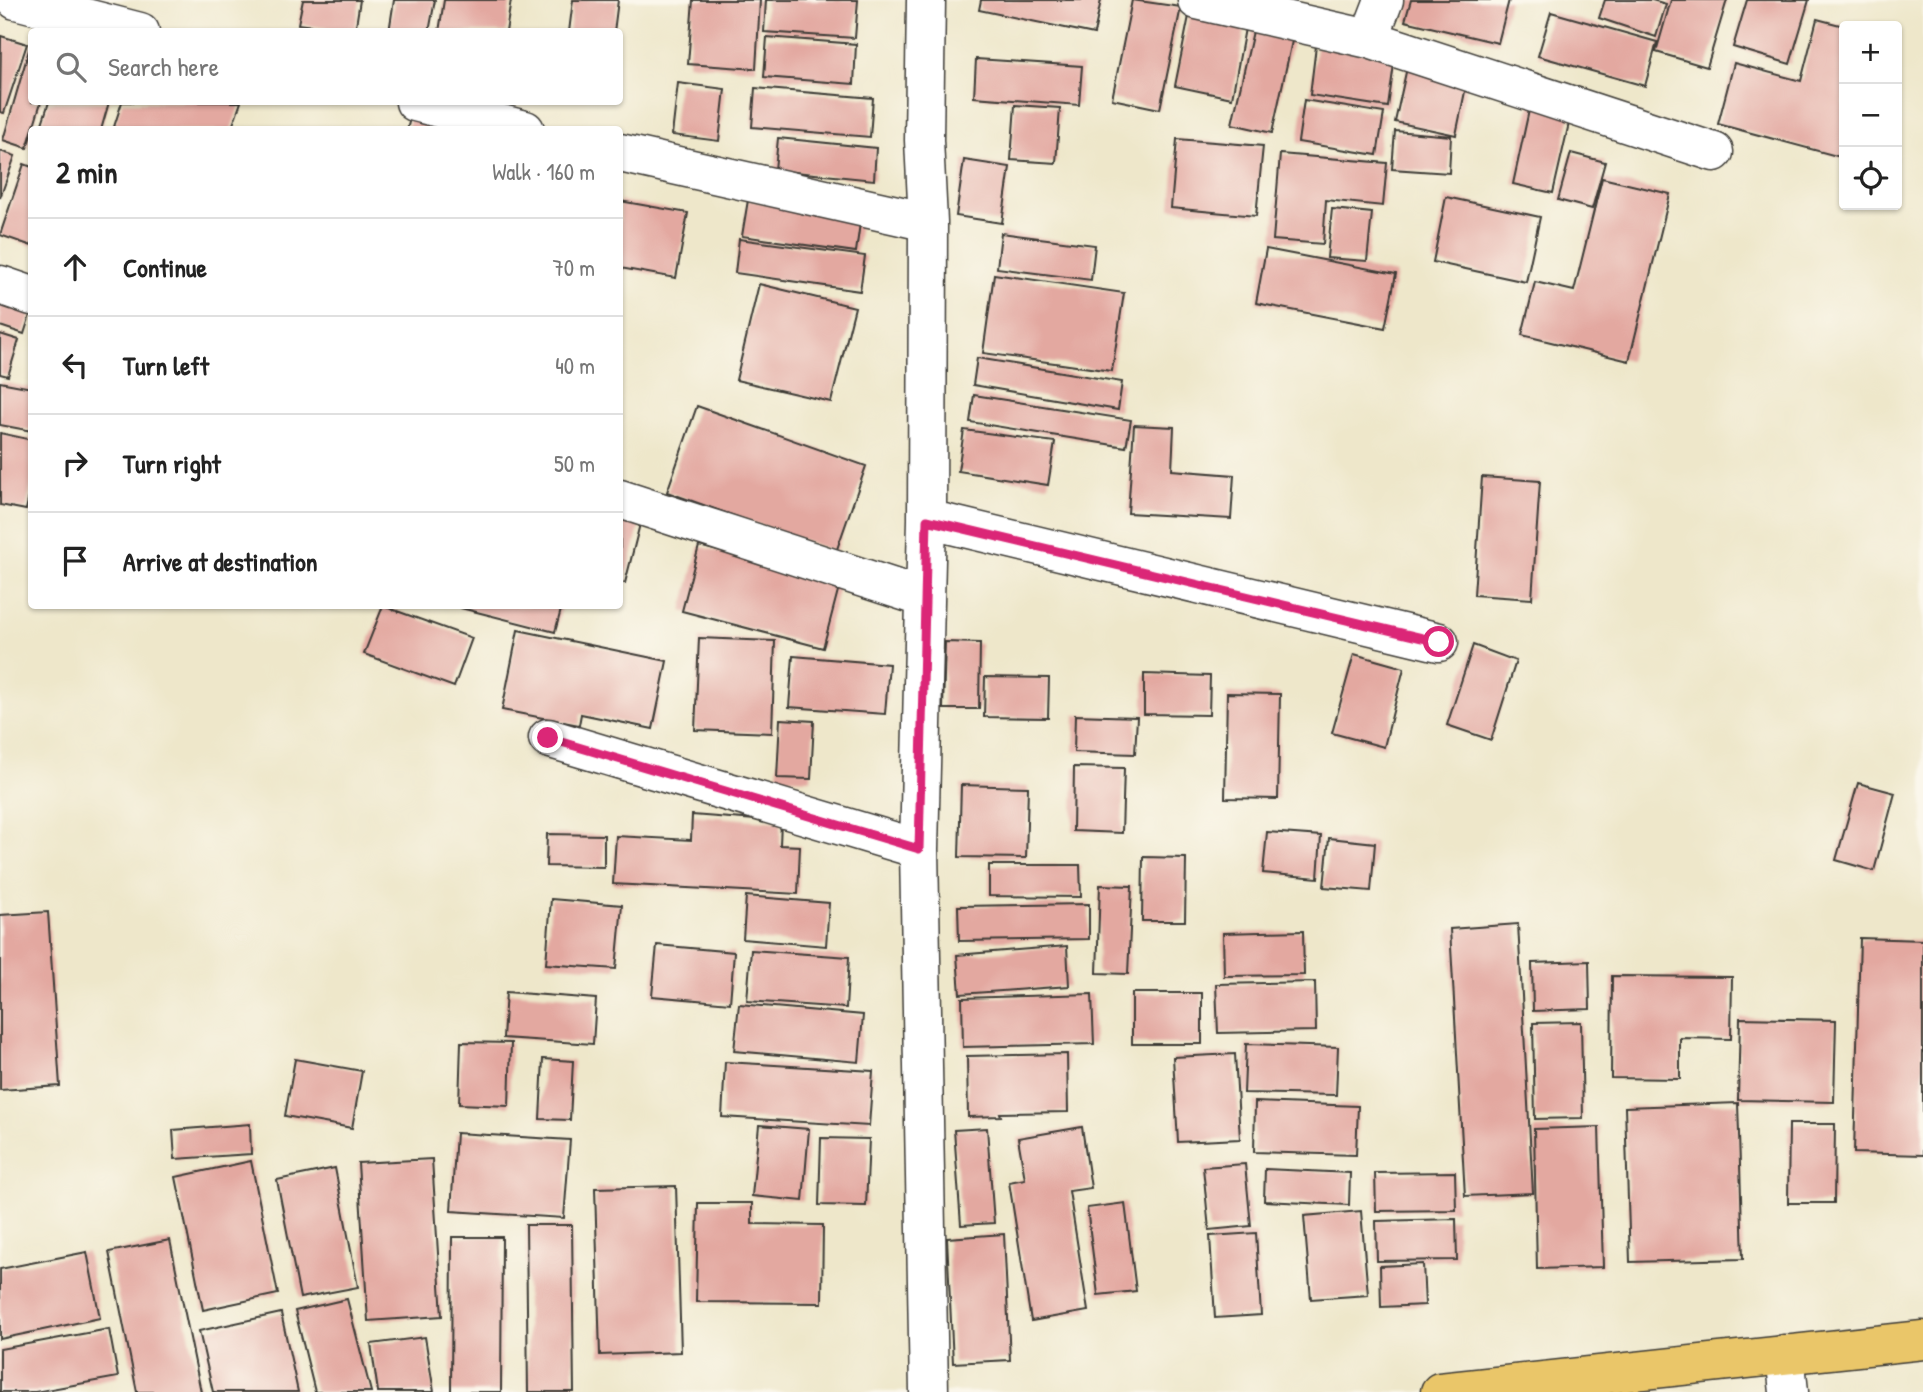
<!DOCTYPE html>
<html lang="en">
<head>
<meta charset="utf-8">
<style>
  :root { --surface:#fff; --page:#f6f6f6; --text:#222; --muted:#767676; --line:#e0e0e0 }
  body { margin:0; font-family:"Patrick Hand",sans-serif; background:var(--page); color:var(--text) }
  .controls { position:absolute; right:21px; top:21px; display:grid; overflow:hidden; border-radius:7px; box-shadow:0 2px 5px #0004 }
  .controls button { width:63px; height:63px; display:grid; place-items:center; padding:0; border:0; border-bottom:2px solid var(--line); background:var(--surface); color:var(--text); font:35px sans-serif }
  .stop { position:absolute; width:21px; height:21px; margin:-16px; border:5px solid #db2777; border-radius:50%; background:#fff }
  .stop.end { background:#db2777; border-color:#fff; box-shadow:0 2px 7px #0008 }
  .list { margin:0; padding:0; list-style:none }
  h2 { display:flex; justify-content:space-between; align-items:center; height:91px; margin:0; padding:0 28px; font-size:30px }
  h2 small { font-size:23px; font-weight:400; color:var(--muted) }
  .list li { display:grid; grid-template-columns:46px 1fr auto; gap:21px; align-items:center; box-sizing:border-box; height:98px; padding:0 28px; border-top:2px solid var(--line) }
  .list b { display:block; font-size:26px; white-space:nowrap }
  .list em { font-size:23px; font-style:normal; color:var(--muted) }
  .icon { flex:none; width:38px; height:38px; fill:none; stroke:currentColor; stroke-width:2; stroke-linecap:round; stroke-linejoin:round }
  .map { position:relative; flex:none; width:1923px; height:1392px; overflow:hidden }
  .search { position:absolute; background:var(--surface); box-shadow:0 2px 5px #0004; left:28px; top:28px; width:595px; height:77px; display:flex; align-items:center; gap:18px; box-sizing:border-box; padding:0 24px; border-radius:7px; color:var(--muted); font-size:26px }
  .panel { position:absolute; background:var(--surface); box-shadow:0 2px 5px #0004; left:28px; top:126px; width:595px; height:483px; border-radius:7px }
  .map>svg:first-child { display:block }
  .building { fill:#e3a8a0 }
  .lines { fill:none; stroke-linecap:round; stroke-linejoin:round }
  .minor-casing { stroke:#3c3a36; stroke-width:41 }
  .major-casing { stroke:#3c3a36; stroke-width:41 }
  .minor { stroke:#fff; stroke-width:38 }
  .major { stroke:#eac669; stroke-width:38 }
  .route { stroke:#db2777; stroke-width:9 }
</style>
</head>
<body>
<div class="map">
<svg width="1923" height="1392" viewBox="0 0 1923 1392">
  <rect width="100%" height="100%" fill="#fbf7ec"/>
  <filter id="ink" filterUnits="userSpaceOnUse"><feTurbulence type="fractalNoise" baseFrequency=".0143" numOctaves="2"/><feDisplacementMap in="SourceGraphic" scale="14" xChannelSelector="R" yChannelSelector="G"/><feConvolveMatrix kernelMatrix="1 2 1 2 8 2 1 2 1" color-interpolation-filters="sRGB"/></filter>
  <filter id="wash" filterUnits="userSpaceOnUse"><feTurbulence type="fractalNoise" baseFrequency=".00686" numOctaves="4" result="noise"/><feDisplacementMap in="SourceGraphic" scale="28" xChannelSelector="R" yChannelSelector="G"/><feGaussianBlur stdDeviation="1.57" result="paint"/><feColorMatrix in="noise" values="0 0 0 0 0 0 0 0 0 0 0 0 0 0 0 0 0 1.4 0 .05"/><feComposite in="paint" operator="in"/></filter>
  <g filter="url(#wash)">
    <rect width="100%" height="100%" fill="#eee7ca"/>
    <g id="blocks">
      <!-- building -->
      <path class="building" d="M303,0H360L355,32L298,24Z
        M394,0H435L429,32H389Z
        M444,0H511L506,32H439Z
        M573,0H618L614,32H569Z
        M693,0H760L756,69L688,64Z
        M766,0H858L855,38L764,32Z
        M981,0H1101L1094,34L979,10Z
        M1132,0L1181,7L1160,109L1112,99Z
        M1411,0H1509L1498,43L1405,21Z
        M1605,0H1652L1666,4L1656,37L1599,18Z
        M1671,0H1727L1707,67L1656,52Z
        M1747,0H1809L1790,64L1733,47Z
        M1190,11L1246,23L1232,98L1175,86Z
        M1551,12L1657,42L1645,86L1538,56Z
        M1817,19L1844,26V158L1718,124L1734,63L1801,81Z
        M1253,31L1292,41L1272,133L1232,124Z
        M1,36L27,44L4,113L0,112Z
        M767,37L856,44L854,84L764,77Z
        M31,43L32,102H41L27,148L3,140Z
        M1316,46L1395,57L1388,107L1310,95Z
        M976,59L1082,66L1079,105L974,97Z
        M1408,63L1468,77L1456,135L1395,122Z
        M678,83L725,89L719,141L672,135Z
        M755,88L873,98L870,137L752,127Z
        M1304,100L1384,113L1377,155L1298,142Z
        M1531,101L1572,110L1553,193L1513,184Z
        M49,102H109L101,130H40Z
        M122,102H241L231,130H113Z
        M1015,105L1060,108L1056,163L1011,160Z
        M410,118L446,130H407Z
        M1395,131L1451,136L1449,173L1392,169Z
        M778,138L876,148L874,180L775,170Z
        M1177,139L1263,146L1256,216L1171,208Z
        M0,151L15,156L0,198Z
        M1571,153L1605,162L1592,209L1558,200Z
        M1280,154L1387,163L1383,206L1326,200L1323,244L1273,240Z
        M964,160L1010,167L1002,223L956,216Z
        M24,164L32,167V246L0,235Z
        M1602,178L1670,194L1629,361L1522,335L1535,282L1574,291Z
        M1446,197L1540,217L1526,282L1433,262Z
        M748,200L861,216L856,252L742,236Z
        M620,201L688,213L676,278L620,268Z
        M1332,209L1372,213L1367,261L1327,258Z
        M1001,233L1095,245L1091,280L997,268Z
        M739,239L865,256L860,291L735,273Z
        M1266,249L1396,274L1385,328L1256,303Z
        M994,274L1124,293L1112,371L983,353Z
        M759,284L855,307L831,402L736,380Z
        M0,288L32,309L24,334L0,326Z
        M0,334L19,340L8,376L0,374Z
        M977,358L1122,382L1118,410L973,385Z
        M0,382L32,388V431L0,425Z
        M974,395L1131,420L1126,447L970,422Z
        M697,406L866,466L836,552L667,492Z
        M1134,425L1174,427L1172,470L1234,475L1231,519L1128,513Z
        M964,430L1055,442L1048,485L958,471Z
        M0,433L32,440V483L26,510L0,505Z
        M1482,477L1540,481L1532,599L1474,595Z
        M620,514L641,520L625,583L620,582Z
        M699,546L840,583L823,648L682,611Z
        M383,606L472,638L454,687L364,654Z
        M462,606H562L555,632L461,608Z
        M518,630L667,661L653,729L581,714L579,725L502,710Z
        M699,638L775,641L772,733L695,730Z
        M945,642L980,643L979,709H943Z
        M1473,645L1516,661L1491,740L1447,725Z
        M1354,654L1404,668L1384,747L1332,733Z
        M793,656L889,664L885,714L789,707Z
        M1144,674L1210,676L1209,715L1144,714Z
        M985,677L1049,678L1048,718L984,717Z
        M1227,693L1280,694L1278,799L1225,798Z
        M1075,715L1137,717L1135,754L1074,752Z
        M780,719L814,721L811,779L777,778Z
        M1074,767L1124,768L1122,833L1073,831Z
        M1858,783L1895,793L1874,871L1836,860Z
        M961,785L1028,787L1026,858L959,857Z
        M692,815L781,822L780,845L800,846L798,894L613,884L616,836L691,840Z
        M1267,832L1321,836L1318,878L1263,873Z
        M547,834L604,835V867L546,866Z
        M1329,838L1375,843L1371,891L1324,887Z
        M1143,857L1186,858L1185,921H1142Z
        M989,865H1080L1081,897L989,896Z
        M1100,885L1132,886L1128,974L1097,973Z
        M746,896L829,903L826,946L743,939Z
        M551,899L622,905L616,969L546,964Z
        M1089,904V939L959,941L958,906Z
        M48,912L60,1086L0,1090V915Z
        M1518,924L1533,1193L1465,1196L1450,929Z
        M1303,931L1304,975L1224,976L1223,933Z
        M1860,938L1923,940V1155L1854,1153Z
        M657,945L734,952L730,1003L652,996Z
        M1067,946L1069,986L960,994L957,955Z
        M751,950L849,957L846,1008L747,1001Z
        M1589,961L1590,1009L1533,1011L1532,963Z
        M1612,976L1732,977L1731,1039L1680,1038V1079L1611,1078Z
        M1315,982L1316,1031L1218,1033L1216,984Z
        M506,992L596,999L593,1044L503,1038Z
        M1132,993H1202V1044H1132Z
        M1092,994L1094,1044L963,1047L962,998Z
        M739,1004L863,1015L859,1062L734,1051Z
        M1740,1018L1836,1020L1834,1102L1738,1100Z
        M1581,1022L1583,1118L1535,1119L1533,1023Z
        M461,1042L511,1043L509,1106L459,1104Z
        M1246,1044L1338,1047L1336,1095L1244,1093Z
        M1067,1054L1068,1112L1000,1113L1001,1116L968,1117L967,1056Z
        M1235,1054L1240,1139L1178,1142L1173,1057Z
        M295,1059L362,1071L352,1128L285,1116Z
        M543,1059L573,1061L570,1120L540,1119Z
        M725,1062L873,1071L869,1126L722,1117Z
        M1255,1102L1358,1106L1356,1155L1254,1152Z
        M1738,1103L1743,1259L1630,1262L1625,1107Z
        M250,1124L251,1154L175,1159L173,1130Z
        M1789,1124H1835L1834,1203H1788Z
        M759,1125L809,1129L803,1201L752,1196Z
        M1082,1127L1091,1188L1069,1191L1088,1311L1031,1321L1009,1182L1025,1179L1018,1138Z
        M1599,1127L1603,1267L1537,1269L1534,1129Z
        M987,1128L994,1223L961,1225L954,1130Z
        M456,1133L570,1140L564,1218L451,1211Z
        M821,1138L869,1139L866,1206L819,1205Z
        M432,1159L442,1316L368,1321L358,1163Z
        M251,1161L278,1294L203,1310L176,1177Z
        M1245,1164L1251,1226L1209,1230L1203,1167Z
        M335,1168L358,1287L300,1298L277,1180Z
        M1265,1169L1350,1173L1349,1205L1264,1201Z
        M1455,1172L1456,1210L1376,1211L1375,1173Z
        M676,1186L681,1352L600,1355L595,1188Z
        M698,1203H752V1224L823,1225L822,1303L696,1302Z
        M1125,1203L1136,1291L1098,1295L1087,1208Z
        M1361,1211L1368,1295L1311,1299L1304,1216Z
        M1456,1219L1457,1260L1377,1261L1376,1221Z
        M526,1225H572L574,1392H528Z
        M1256,1233L1261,1315L1215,1318L1210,1236Z
        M1004,1234L1010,1360L953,1363L947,1238Z
        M452,1237H502L501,1392H451Z
        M170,1240L201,1392H137L109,1252Z
        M87,1252L100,1318L0,1339V1269Z
        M1423,1264L1425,1305L1381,1307L1380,1266Z
        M347,1299L371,1392H315L295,1311Z
        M281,1313L298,1392H213L199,1331Z
        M109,1329L118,1377L35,1392H0V1349Z
        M425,1337L434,1392H378L371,1344Z"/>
    </g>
  </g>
  <g filter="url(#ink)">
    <use href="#blocks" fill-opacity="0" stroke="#3c3a36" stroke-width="2"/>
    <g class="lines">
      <defs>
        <path id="minor" d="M16,0L140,32
          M926,0L924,140L928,222L927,519L919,849L929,1392
          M1197,0L1369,39L1714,152
          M1369,39L1384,0
          M415,102L525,130
          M620,153L928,222
          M0,285L32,296
          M620,499L925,598
          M927,519L1439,642
          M548,738L919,849
          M1785,1354L1789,1392"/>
        <path id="major" d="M1440,1392L1923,1340"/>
      </defs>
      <!-- minor casing -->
      <use href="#minor" class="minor-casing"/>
      <!-- major casing -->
      <use href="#major" class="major-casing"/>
      <!-- minor -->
      <use href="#minor" class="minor"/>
      <!-- major -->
      <use href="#major" class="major"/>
    </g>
  </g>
  <g class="lines" filter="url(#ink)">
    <!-- route -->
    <path class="route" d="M548,738L919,849L927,520L1439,642"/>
  </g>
</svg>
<div class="controls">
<button>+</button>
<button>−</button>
<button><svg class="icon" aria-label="locate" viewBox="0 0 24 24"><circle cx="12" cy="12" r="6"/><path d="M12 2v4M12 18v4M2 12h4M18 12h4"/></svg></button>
</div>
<div class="stop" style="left:1439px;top:642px"></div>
<div class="stop end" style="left:548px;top:738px"></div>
<div class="search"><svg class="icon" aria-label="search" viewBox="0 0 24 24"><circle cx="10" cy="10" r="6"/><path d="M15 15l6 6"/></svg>Search here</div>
<section class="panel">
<h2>2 min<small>Walk · 160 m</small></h2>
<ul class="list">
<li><svg class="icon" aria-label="ahead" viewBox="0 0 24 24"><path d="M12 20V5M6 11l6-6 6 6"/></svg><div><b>Continue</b></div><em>70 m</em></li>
<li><svg class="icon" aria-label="left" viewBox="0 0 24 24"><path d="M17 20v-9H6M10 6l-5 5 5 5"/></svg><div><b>Turn left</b></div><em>40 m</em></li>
<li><svg class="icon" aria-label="right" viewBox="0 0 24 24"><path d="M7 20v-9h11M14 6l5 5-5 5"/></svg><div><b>Turn right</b></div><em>50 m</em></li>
<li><svg class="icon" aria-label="arrive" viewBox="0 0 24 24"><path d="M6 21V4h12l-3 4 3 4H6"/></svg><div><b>Arrive at destination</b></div></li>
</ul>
</section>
</div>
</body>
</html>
